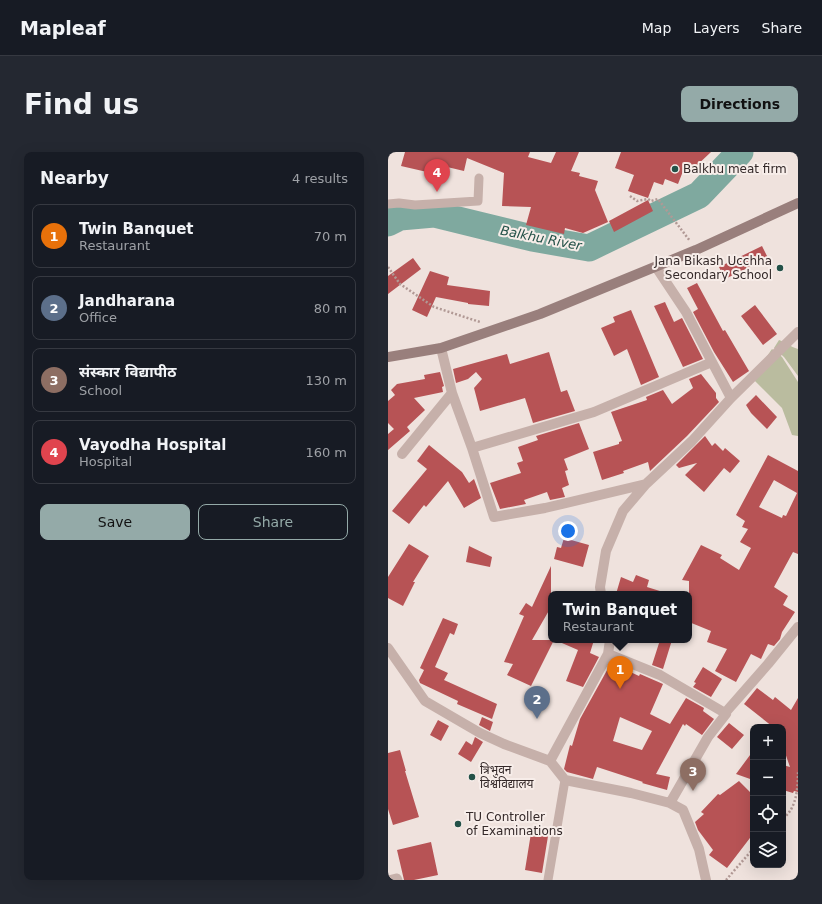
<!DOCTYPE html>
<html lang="en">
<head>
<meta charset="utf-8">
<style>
  :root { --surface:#171b24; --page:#242831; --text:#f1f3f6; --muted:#9ea1a6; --line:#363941; --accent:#94aaa8 }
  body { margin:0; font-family:"DejaVu Sans","Noto Sans Devanagari",sans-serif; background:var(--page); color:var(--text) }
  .controls { position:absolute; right:12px; bottom:12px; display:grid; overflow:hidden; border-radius:8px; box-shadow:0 4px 16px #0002 }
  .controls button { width:36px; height:36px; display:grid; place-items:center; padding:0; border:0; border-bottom:1px solid var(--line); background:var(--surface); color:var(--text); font:20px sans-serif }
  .you { position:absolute; left:180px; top:379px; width:14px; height:14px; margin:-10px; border:3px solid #fff; border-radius:50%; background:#1a73e8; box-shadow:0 0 0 6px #1a73e833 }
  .badge { display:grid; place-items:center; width:26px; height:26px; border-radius:50%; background:var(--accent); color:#fff; font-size:13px; font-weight:700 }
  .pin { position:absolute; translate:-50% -33px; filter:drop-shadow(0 1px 2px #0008) }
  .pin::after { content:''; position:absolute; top:21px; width:14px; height:12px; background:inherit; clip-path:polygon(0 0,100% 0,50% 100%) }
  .popup { position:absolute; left:160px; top:439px; width:144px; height:52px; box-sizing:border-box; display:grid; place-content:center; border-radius:8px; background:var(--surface); filter:drop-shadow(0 1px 3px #0005); font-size:13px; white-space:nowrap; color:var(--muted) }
  .popup b { font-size:15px; color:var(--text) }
  .popup::after { content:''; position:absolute; left:50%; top:100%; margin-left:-8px; border:8px solid transparent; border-top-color:var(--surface) }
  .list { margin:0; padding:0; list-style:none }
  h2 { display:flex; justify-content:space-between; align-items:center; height:52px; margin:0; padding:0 16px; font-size:17px }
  h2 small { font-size:13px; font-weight:400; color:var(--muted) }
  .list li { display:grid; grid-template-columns:26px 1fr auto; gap:12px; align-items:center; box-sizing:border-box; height:64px; margin:0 8px 8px; padding:0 8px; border:1px solid var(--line); border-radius:8px }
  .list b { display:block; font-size:15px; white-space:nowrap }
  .list p { margin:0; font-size:13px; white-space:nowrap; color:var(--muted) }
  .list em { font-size:13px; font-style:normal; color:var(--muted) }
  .actions { display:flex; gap:8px; padding:12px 16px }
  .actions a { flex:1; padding:9px 0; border:1px solid var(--accent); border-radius:8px; text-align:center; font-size:14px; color:var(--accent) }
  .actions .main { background:var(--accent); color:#111 }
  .icon { flex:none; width:22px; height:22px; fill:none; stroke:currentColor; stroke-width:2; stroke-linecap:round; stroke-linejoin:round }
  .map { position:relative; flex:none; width:410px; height:728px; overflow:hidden; border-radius:8px }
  header { display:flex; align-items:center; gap:24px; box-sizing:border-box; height:56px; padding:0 20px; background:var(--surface); border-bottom:1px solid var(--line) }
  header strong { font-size:19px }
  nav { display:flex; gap:22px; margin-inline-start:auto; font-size:14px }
  .intro { display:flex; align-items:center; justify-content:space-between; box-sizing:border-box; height:96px; padding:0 24px }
  h1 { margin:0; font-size:28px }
  .button { padding:10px 18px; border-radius:8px; background:var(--accent); color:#111; font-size:14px; font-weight:700 }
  main { display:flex; gap:24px; padding:0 24px }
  aside { flex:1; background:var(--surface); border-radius:8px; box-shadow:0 4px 16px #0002 }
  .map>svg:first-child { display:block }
  .green { fill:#babc9f }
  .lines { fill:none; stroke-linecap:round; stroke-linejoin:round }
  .river { stroke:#7fa99f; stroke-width:27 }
  .building { fill:#b75355; fill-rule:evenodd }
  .path { stroke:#b19995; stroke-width:2.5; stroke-dasharray:2 2; stroke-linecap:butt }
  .service { stroke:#c6b0aa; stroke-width:9 }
  .minor { stroke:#c6b0aa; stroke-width:10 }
  .secondary { stroke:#997f7c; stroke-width:10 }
  .poi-dot { fill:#235148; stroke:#f7ede9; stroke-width:1.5 }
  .labels { text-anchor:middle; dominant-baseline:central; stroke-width:4; stroke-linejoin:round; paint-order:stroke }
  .poi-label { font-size:12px; fill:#342929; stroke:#f7ede9; text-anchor:start }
  .water-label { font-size:13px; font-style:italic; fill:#235148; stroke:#f7ede9 }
</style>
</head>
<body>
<header>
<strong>Mapleaf</strong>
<nav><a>Map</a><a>Layers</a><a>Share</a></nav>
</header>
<div class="intro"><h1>Find us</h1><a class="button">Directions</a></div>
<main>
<aside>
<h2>Nearby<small>4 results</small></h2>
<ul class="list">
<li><span class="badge" style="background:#e8710a">1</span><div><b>Twin Banquet</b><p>Restaurant</p></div><em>70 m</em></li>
<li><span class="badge" style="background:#5c6f8a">2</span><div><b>Jandharana</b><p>Office</p></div><em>80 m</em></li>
<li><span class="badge" style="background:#8d6e63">3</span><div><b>संस्कार विद्यापीठ</b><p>School</p></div><em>130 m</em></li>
<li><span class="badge" style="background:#e0444e">4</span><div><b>Vayodha Hospital</b><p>Hospital</p></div><em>160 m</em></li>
</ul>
<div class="actions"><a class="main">Save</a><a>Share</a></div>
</aside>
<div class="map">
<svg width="410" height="728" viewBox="0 0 410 728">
  <rect width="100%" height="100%" fill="#efe2dd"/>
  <!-- green -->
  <path class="green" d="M391,188C398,190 402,195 410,197V224L396,205L386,196Z
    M384,197L394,205L410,230V284L404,283L394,256L364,226Z"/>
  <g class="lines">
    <!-- river -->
    <path class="river" d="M0,71L12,65L46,62L144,86L201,96L311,43L352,0"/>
  </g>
  <!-- building -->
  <path class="building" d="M17,0H142L140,5L163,11L168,0H191L183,19L192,21L191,24L210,29L207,38L220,70L195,81L177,76L176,82L138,73L143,55L114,54L116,21L79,6L76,19L55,14L52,23L13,14Z
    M233,0H323L305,17L297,14L290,32L277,27L275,33L266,30L260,46L240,39L246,23L227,16Z
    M260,48L265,59L226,80L221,69Z
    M374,94L380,106L337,127L331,115Z
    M25,106L33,117L0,142V124Z
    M42,119L61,125L59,133L102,139L101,154L80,152V151L48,145L39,165L24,158Z
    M309,131L335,179L337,178L361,219L345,230L326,200L305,160L310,157L299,136Z
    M277,150L286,170L294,166L315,207L295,215L266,154Z
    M367,153L389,182L375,193L353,164Z
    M243,158L271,225L253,233L239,197L226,204L213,176L227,170L225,165Z
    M161,200L173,240L179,238L187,259L145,271L137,246L92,259L86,236L94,227L88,220L80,227L68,231L65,217L119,202L122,212Z
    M52,220L56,234L54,235L55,240L26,246L37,258L19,275L22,279L0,298V282L6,277L0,271V249L7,243L3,238L9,232L37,227L36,223Z
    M313,222L328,241V246L331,250L299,284L262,319L260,310L235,319L236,321L214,328L205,300L231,292V290L234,289L223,260L259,248L258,245L275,238L284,252L305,236L301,227Z
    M368,243L389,265L379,277L363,261L358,253Z
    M191,271L201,297L176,307L180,318L177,319L181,333L174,336L177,345L162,348L159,340L136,348L138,352L112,357L102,331L133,321L129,311L135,309L130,295L150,288L148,284Z
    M317,284L324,294L327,291L335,299L337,296L352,309L342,321L336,316L316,340L297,323L309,311L291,316L288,313Z
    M41,293L74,320L81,331L86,327L93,346L76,356L60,329L38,355L36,353L21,372L4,359L39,317L29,309Z
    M380,303L410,319V402L405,400L386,435L400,444L395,453L407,460L394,480L392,487L386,494L380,492L373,507L363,502L348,530L327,519L339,497L319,490L323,479L301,470V429L294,428L313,393L334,403L332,406L351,418L363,396L352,390L360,377L354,375L357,369L348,363ZM386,328L409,341L398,364L395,363L394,366L371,355Z
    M176,386L201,393L195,415L166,407L169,395L173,396Z
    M21,392L41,404L25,430H27L15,454L0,446V425Z
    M81,394L104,405L102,415L78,410Z
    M163,414V455L144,488H166L143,534L119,523L125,512L116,510L136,464L131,462L138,451L144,455Z
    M248,423L261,428L259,435L275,440V442H228L233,425L245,430Z
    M55,466L70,472L66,483L62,481L47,515L60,521L56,528L109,552L104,567L69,552L70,549L32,531L31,528L36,518L32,516Z
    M167,488H206L202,501L211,505L195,535L178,529L190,498Z
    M272,488H284L275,517L264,513Z
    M223,511L251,524L252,522L275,532L262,562L282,572L298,546L316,556L315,559L326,567L314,583L298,572L297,574L295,572L268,622L282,625L279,638L254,631L255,630L209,615L205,627L179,620L176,617L182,593L184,594L192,567ZM232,565L264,579L254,598L225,589Z
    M315,515L334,527L323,545L305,535L308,531L306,530Z
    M369,536L385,548L387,545L403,558L410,546V640L406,639L405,641L395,638V613L402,615L395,595V575H385L356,552Z
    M94,565L105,570L102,579L91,573Z
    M50,568L61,574L53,589L42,583Z
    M341,571L356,583L344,597L329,585Z
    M87,585L95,590L83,610L70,602L78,589L84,593Z
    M12,598L18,619H17L31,665L5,673L0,657V601Z
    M365,599V628L348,622Z
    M351,629L365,643V682L339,716L321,703L325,698L310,678L307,670L316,662L313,660L330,642L332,643Z
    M144,675L161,678L154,721L137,718Z
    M43,690L50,723L26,728H16L9,698Z"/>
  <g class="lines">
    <!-- path -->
    <path class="path" d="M242,44L249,49L260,47L263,49L270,47L302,89
      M0,115L12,132L46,155L92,170
      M395,666C409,657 410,634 410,619
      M338,728L365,697"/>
    <!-- service -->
    <path class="service" d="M0,52L11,51L27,53L90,49L91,26
      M0,728L9,726L10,728
      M160,728L177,628"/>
    <!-- minor -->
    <path class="minor" d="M53,196L64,241L84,296
      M324,210L343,246
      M14,302L64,241
      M258,332L157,356L106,365L84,296L206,260L324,210L298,160L268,115
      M213,442L212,435L218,399L235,359L258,332L304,289L343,246L410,180
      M222,488L220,502L272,523L337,561L380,512L410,475
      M0,496L37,549L92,581L116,592L162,609
      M220,502L162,609L177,628L243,641L282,651L295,658L311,697L318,728
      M282,651L320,585L338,562L337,561"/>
    <!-- secondary -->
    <path class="secondary" d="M0,205L53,196L152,162L308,98L410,51"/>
  </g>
  <!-- markers -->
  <g class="poi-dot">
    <circle cx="287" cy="17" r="4"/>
    <circle cx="392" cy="116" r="4"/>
    <circle cx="84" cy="625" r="4"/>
    <circle cx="70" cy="672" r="4"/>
  </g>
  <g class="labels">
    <!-- poi labels -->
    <g class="poi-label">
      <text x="295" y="17">Balkhu meat firm</text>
      <text x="384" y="109" text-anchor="end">Jana Bikash Ucchha<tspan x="384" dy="14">Secondary School</tspan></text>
      <text x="92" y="618">त्रिभुवन<tspan x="92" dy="14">विश्वविद्यालय</tspan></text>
      <text x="78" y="665">TU Controller<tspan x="78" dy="14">of Examinations</tspan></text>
    </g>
    <!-- water labels -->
    <g class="water-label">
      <text transform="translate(153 86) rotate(11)">Balkhu River</text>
    </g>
  </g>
</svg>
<div class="controls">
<button>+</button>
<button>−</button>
<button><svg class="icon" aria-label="locate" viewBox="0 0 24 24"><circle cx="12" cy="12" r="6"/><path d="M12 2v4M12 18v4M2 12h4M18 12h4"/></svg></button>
<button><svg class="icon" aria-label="layers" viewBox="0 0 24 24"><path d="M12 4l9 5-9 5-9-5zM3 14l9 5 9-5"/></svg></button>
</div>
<div class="you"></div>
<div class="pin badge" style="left:232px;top:537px;background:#e8710a">1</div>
<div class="popup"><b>Twin Banquet</b>Restaurant</div>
<div class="pin badge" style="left:149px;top:567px;background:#5c6f8a">2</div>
<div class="pin badge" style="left:305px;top:639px;background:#8d6e63">3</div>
<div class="pin badge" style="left:49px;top:40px;background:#e0444e">4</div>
</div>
</main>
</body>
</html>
